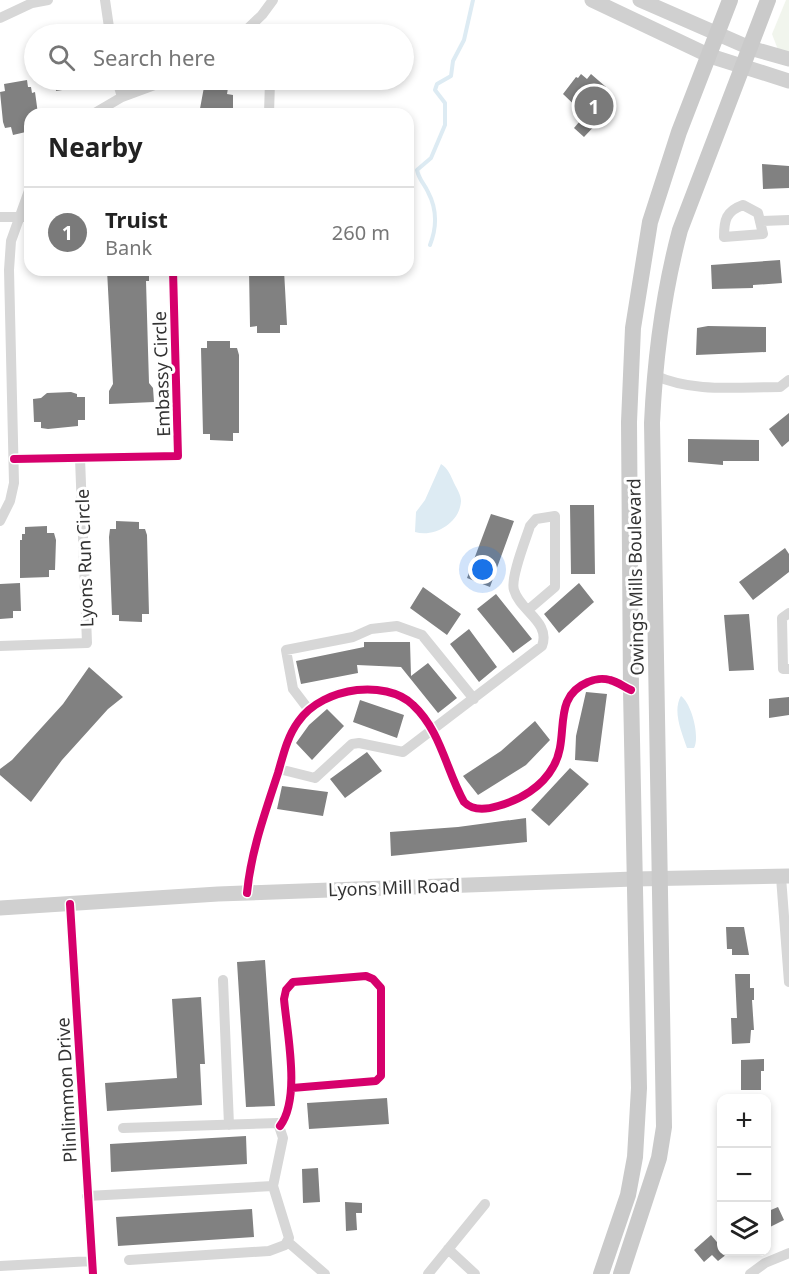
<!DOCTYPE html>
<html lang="en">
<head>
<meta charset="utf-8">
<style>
  :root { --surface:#fff; --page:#f6f6f6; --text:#222; --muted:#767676; --line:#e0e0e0; --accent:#7a7a7a }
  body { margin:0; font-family:"Noto Sans",sans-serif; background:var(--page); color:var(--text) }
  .controls { position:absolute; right:18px; bottom:18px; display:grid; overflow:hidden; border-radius:12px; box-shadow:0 3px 9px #0003 }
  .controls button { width:54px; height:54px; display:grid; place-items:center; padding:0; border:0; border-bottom:2px solid var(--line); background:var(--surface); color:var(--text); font:30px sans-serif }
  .you { position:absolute; left:483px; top:570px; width:21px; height:21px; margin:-15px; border:4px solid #fff; border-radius:50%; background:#1a73e8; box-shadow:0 0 0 9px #1a73e833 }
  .badge { display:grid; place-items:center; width:39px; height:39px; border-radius:50%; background:var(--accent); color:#fff; font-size:20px; font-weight:700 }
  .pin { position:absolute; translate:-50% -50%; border:3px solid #fff; box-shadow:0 2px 6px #0006 }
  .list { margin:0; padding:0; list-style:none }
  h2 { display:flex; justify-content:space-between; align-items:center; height:78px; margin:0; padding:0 24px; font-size:26px }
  h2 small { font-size:20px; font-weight:400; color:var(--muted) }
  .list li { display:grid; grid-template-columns:39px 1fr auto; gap:18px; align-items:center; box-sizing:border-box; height:90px; padding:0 24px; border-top:2px solid var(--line) }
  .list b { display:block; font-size:22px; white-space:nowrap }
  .list p { margin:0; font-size:20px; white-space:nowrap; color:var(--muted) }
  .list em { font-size:20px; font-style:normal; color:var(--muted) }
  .icon { flex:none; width:33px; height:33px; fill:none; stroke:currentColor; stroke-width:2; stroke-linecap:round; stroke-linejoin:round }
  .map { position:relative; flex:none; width:789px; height:1274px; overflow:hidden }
  .search { position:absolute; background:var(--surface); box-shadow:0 3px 9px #0003; left:24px; top:24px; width:390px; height:66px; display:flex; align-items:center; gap:15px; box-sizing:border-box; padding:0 21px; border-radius:33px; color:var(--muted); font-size:22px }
  .panel { position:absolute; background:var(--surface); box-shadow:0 3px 9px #0003; left:24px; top:108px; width:390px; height:168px; border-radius:18px }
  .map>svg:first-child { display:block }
  .green { fill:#f1f5ed }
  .water { fill:#ddebf3 }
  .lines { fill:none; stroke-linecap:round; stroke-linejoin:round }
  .stream { stroke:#ddebf3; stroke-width:4 }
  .building { fill:#818181 }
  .minor { stroke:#d7d7d7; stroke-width:10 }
  .secondary { stroke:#d0d0d0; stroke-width:15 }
  .primary { stroke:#cacaca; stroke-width:16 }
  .cycleway-casing { stroke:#fff; stroke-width:11 }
  .cycleway { stroke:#d6006c; stroke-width:8 }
  .labels { text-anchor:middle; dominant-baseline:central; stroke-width:6; stroke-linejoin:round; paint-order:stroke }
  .street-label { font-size:18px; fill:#333; stroke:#fff }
</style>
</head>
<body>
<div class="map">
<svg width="789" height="1274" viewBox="0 0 789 1274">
  <rect width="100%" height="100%" fill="#fff"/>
  <!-- green -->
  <path class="green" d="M786,0H789V57L780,55L772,34Z"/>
  <!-- water -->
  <path class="water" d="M441,464C448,468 451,476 454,483C457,489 461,495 461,501C460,523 434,538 415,532L416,512L425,500Z
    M681,696C692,704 700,737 694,748H687C682,733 672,711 681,696Z"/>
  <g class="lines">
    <!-- stream -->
    <path class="stream" d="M430,245C437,227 437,209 428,192C424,183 419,180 417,170L431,158L445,125V103L435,90L437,84L451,76L453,61L464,40L473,0"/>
  </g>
  <!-- building -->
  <path class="building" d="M581,74L587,79L591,74L606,87L601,92L615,103L611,108L614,111L604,122L601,119L584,137L574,128L585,115L563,94L576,77L578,78Z
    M27,80L28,87H31L32,93L35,92L38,114H30V131L13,135L11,127L5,128L3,122L0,92L5,91L4,84Z
    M55,80H93L94,85L56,91Z
    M204,87L228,88L227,94L233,95V114H199Z
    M762,164L789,166V188L763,189Z
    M780,260L782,283L753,285V288L712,289L711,265Z
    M107,270H149V281H146L148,350L149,383L153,388L154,402L109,404V391L113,384Z
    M249,270H284L287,325H280V333H257V326L250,327Z
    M708,326L766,327V352L696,355L697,328Z
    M207,341H230V348H237L239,355V433H233V441L210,440V434H203L201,348H207Z
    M71,392L77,394V397H85V420H78V426L48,429L41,428V422H34L33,399L41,398L47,393Z
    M789,413V441L782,447L769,429Z
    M688,439L759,440V461H723V465L688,462Z
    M570,505H594L595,574H571Z
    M491,514L514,521L490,587L467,578Z
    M116,521L139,522V529H145L147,535L149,614H142V622L119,621V615H112L109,537L110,529H116Z
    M47,526V533H54L56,540L55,570H49V577L20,578V540H22V534H25V527Z
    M785,548L789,554V572L753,600L739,582Z
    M20,583L21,611H13V618L0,619V584Z
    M579,583L594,602L559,633L544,614Z
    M423,587L461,614L447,635L410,608Z
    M496,594L532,639L513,653L477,609Z
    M749,614L754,670L729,671L724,615Z
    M469,629L497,667L479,682L450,644Z
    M364,642H410L411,676L428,663L457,698L438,713L401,667L357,665L358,673L301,684L296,661L364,647Z
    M89,667L123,697L108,709L62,760L31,802L0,775V769L12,760L63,704Z
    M586,692L607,694L598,762L575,760L576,736Z
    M789,697V715L769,718V699Z
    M360,700L404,715L397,738L353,722Z
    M327,709L344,726L312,760L296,743L309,725Z
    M535,721L550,740L526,765L478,795L463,776L501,751Z
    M367,752L382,771L345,798L330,779Z
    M570,768L589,784L549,826L531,810Z
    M282,786L328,792L323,816L277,809Z
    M526,818L527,842L391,856L390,832L458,827Z
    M726,927H744L749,955H732V949H727Z
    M265,960L275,1106L246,1107L237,962Z
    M735,974H750V988H754V1000H752L754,1030H751L750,1043L732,1044L731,1018H737Z
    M201,997L205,1064H200L202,1105L107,1111L105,1083L177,1078L172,999Z
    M764,1059V1071H761V1090H741V1060Z
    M387,1098L389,1124L309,1129L307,1103Z
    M246,1136L247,1164L111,1172L110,1144Z
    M318,1168L320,1202L303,1203L302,1169Z
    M345,1202L362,1203V1213H356L357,1230L346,1231Z
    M778,1207L784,1220L766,1229V1212Z
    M252,1209L254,1237L118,1246L116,1217Z
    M711,1235L722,1248V1251L727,1254L718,1261L712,1255L704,1262L694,1250Z"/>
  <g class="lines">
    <!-- minor -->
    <path class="minor" d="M105,0L110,34
      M0,18L32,3L48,0
      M242,34L262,15L273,0
      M117,80L122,97
      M266,80L270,81L269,114
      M93,114L122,97L168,80
      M743,205L758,213L763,234L724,237C724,220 726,211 743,205Z
      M0,217H30
      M762,221L789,220
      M654,375C693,393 737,387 780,387L789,380
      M14,459L178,456L173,270
      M0,521L10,501L14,483L9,270L11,241L30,188
      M789,613L782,618L783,669H789
      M0,646L87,643L80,458
      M309,710L293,689L286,650L353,637L371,629L397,626L422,635L474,699
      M279,769L315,778L352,744L359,743L403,752L542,646C551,622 520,611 514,590C510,578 526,539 530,526L536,519L555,516V587L528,610
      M781,877L789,982
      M247,893C251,851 265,813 278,773C283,756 287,737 298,722C311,703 334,693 357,690C375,688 399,691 413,705C441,731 446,770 464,802C473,811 485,810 498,806C520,800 542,787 553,767C571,737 550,698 588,682C594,679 603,678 610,680C618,682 624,687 631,690
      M70,904L93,1274
      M223,980L229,1125
      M280,1126C301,1098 287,1033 284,999L286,990L293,982L366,976L373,979L381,988V1076L376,1081L292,1088
      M87,1196L273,1186L283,1138L278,1123L123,1128
      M288,1242L325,1274
      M448,1249L475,1274
      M129,1260L269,1251L285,1245L289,1238L273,1186
      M0,1266L92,1261
      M428,1274L485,1204
      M750,1274L765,1263L789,1253"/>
    <!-- secondary -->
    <path class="secondary" d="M592,0L710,56L789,81
      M640,0L750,48L789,59
      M0,908L218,894L634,879L789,876"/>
    <!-- primary -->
    <path class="primary" d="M601,1274L628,1195L635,1157L639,1088L631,690L629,422L633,328L650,222L679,132L730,0
      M621,1274L659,1158L664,1127L652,423C655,357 663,294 680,230L768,0"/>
    <defs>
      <path id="cycleway" d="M14,459L178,456L173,270
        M247,893C251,851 265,813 278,773C283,756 287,737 298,722C311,703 334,693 357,690C375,688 399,691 413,705C441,731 446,770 464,802C473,811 485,810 498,806C520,800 542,787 553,767C571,737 550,698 588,682C594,679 603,678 610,680C618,682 624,687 631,690
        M70,904L93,1274
        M280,1126C301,1098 287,1033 284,999L286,990L293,982L366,976L373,979L381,988V1076L376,1081L292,1088"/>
    </defs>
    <!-- cycleway casing -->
    <use href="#cycleway" class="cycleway-casing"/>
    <!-- cycleway -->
    <use href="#cycleway" class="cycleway"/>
  </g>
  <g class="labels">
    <!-- street labels -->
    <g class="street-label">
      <text transform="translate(161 374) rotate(-92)">Embassy Circle</text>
      <text transform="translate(84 558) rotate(-92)">Lyons Run Circle</text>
      <text transform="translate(635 577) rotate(-91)">Owings Mills Boulevard</text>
      <text transform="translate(394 887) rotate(-2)">Lyons Mill Road</text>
      <text transform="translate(66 1090) rotate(-93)">Plinlimmon Drive</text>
    </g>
  </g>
</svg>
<div class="controls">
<button>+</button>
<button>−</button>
<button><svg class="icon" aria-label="layers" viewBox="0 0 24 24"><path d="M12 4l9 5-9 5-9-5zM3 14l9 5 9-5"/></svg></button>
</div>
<div class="you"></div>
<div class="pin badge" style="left:594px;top:106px">1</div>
<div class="search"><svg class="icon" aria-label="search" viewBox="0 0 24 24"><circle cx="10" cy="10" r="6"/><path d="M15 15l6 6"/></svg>Search here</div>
<section class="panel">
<h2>Nearby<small></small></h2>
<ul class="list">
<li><span class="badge">1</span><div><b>Truist</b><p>Bank</p></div><em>260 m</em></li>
</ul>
</section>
</div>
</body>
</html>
